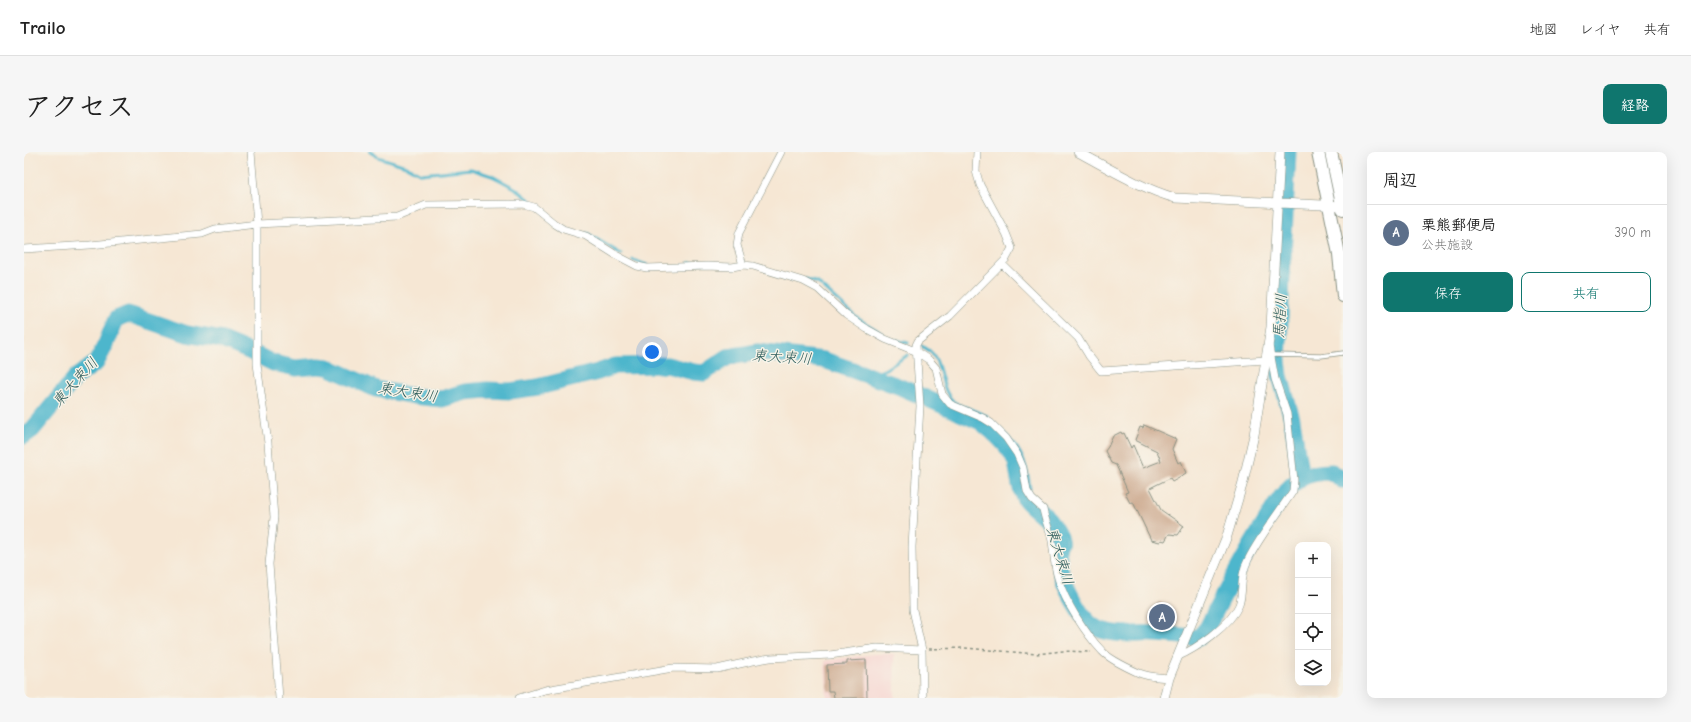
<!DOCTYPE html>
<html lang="ja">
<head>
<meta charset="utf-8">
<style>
  :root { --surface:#fff; --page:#f6f6f6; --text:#222; --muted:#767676; --line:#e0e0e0; --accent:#0f766e }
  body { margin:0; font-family:"Comic Neue","Klee One",sans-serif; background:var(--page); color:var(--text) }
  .controls { position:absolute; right:12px; bottom:12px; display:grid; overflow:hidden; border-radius:8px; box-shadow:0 4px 16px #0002 }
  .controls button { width:36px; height:36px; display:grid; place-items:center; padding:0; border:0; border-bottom:1px solid var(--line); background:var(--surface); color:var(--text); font:20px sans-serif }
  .you { position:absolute; left:628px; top:200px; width:14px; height:14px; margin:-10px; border:3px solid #fff; border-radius:50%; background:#1a73e8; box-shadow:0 0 0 6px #1a73e833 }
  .badge { display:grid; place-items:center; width:26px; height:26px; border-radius:50%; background:var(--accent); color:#fff; font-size:13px; font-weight:700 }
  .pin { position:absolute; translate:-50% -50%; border:2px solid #fff; box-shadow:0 1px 4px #0006 }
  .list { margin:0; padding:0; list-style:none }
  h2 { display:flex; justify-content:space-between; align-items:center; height:52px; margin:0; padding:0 16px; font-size:17px }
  h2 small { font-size:13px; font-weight:400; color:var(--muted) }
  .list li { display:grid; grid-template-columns:26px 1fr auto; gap:12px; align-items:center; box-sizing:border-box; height:56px; padding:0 16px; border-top:1px solid var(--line) }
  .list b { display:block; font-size:15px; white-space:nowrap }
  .list p { margin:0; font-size:13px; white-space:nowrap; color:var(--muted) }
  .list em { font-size:13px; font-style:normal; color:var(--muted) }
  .actions { display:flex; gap:8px; padding:12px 16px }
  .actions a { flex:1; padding:9px 0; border:1px solid var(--accent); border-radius:8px; text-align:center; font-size:14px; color:var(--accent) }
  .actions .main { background:var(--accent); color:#fff }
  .icon { flex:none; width:22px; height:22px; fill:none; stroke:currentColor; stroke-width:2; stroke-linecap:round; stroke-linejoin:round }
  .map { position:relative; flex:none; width:1319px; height:546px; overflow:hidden; border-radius:8px }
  header { display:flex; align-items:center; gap:24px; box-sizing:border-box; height:56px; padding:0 20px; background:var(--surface); border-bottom:1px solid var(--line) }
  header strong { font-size:19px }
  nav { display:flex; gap:22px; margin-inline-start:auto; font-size:14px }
  .intro { display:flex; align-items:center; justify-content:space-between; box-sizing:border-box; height:96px; padding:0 24px }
  h1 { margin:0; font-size:28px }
  .button { padding:10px 18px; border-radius:8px; background:var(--accent); color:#fff; font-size:14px; font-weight:700 }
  main { display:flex; gap:24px; padding:0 24px }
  aside { flex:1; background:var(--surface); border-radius:8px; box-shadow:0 4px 16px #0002 }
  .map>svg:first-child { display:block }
  .built { fill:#f7d0cd }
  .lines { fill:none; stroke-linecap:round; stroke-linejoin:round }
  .stream { stroke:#4eb6cc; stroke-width:3 }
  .river { stroke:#4eb6cc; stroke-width:17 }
  .building { fill:#c69e81 }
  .service-casing { stroke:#8a9284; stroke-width:5 }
  .minor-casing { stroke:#8a9284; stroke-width:8 }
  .tertiary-casing { stroke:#8a9284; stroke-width:10 }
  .trunk-casing { stroke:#8a9284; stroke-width:14 }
  .path { stroke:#8a9284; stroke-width:1.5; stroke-dasharray:3 3; stroke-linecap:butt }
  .service { stroke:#fff; stroke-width:3.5 }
  .minor { stroke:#fff; stroke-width:7 }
  .tertiary { stroke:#fff; stroke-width:9 }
  .trunk { stroke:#fff; stroke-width:12 }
  .labels { text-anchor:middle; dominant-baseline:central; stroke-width:3; stroke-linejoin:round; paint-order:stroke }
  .water-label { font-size:15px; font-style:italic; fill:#2b5b5a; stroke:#f7f3e8 }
</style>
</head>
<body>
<header>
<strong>Trailo</strong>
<nav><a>地図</a><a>レイヤ</a><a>共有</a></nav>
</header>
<div class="intro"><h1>アクセス</h1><a class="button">経路</a></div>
<main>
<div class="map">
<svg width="1319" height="546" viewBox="0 0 1319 546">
  <rect width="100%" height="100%" fill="#f7f3e8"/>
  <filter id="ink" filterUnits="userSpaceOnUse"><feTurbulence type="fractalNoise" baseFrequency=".025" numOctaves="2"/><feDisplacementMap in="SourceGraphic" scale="8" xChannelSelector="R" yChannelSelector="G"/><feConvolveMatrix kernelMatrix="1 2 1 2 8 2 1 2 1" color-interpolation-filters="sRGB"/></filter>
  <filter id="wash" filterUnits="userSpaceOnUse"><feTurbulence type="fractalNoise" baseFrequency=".012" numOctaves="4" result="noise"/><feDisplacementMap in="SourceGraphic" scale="16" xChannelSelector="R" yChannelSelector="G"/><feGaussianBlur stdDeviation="0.9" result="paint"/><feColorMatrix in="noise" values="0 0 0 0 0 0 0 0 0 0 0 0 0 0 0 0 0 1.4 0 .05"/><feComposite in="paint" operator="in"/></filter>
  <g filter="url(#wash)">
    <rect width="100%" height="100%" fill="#f6e7d4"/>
    <!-- built -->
    <path class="built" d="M850,502H870L871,546H803L801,509Z"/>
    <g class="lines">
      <!-- stream -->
      <path class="stream" d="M346,0L354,5L382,14L397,22L447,17L468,24L491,36L513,54
        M563,81L597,102
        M609,108L623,113
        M665,111H685
        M782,127L794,131L833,166L858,181
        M872,188L884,191
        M897,194C922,202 912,238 932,251
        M844,224L860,218L884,203
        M941,255L963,264
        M990,292C1001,306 1004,321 1006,337
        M1019,352C1027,359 1046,382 1043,393C1042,397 1038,399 1034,401"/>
      <!-- river -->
      <path class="river" d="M1264,0L1254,209L1256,224L1268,267L1277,326
        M0,284L8,278L52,225L72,211L82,192L92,167L104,162L163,182L198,188L227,200L249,211L272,216L295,214L304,215L352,237L390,244L418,247L441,240L463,238L486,239L514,235L574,220L591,214L643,213L670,220L680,221L704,205L734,200L800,208L874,234L957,270C970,281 987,295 992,311C995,322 995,338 1001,347C1010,359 1026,365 1031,380C1035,393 1034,407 1037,419C1041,435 1056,465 1069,474C1085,485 1116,481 1134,482C1148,483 1161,484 1174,486L1183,476C1201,440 1220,404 1242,369C1251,354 1260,337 1276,327C1285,321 1298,320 1308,320L1318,328"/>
    </g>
    <g id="blocks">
      <!-- building -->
      <path class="building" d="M1120,273L1152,287L1148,297L1154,311L1157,309L1162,321L1148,329L1146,326L1126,336L1137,358L1160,374L1154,383L1145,382L1141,389L1137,388L1136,390L1127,388L1109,350L1106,351L1101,341L1104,340L1092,313L1087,311L1081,299L1084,295L1089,284L1097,280L1098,282L1100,281L1107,296L1109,293L1119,316L1137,309L1133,299L1111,288L1116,275L1119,276Z
        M1135,450L1149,458L1141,473L1138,471L1136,472L1126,466Z
        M842,508L843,546H810L809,539H804L803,513L823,512V509Z"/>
    </g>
  </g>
  <g filter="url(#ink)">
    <use href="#blocks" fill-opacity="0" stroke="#8a9284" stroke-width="1"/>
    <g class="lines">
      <defs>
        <path id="service" d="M1248,203L1297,204L1319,201"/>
        <path id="minor" d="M227,0L233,72V212L244,291L250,365L245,412L255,546
          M0,97L66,93L178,82L191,77L233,72L373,65L402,53L499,52L510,55L531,72L539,77L562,84L592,103L613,114L623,116L683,114L708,115L719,113L729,114L779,129L794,137L822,163L843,177L861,187L891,199L905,208L912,216L918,242L926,252L959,266L967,271L982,286L993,302L999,316L1003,339L1008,347L1019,357C1021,369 1026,378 1028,389C1030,402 1030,414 1034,426C1041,450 1061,481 1078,499C1085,507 1104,516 1115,521C1124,525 1135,525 1145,526
          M978,112L1054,186L1065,204L1077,219L1242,208
          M719,113L713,93L715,81L757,0
          M1153,505C1173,496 1206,474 1215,453C1220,439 1215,425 1224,408C1236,384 1254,362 1269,339L1270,328L1263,262L1251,227L1245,194
          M495,546L521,538L649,516L693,517L729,509L746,506L806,503L853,496L898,498
          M899,546L898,498L889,458L888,395L896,254L892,193L894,189L926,164L982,107L988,96L982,81L956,33L952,19L953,0"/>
        <path id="tertiary" d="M1054,0C1086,17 1117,36 1151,46L1319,54
          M1140,546L1145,526L1203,384L1219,330L1230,283L1247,175L1256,0"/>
        <path id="trunk" d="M1294,0L1315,102L1319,144
          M1307,0L1319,57"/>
      </defs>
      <!-- service casing -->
      <use href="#service" class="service-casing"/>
      <!-- minor casing -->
      <use href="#minor" class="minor-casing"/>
      <!-- tertiary casing -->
      <use href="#tertiary" class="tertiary-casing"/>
      <!-- trunk casing -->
      <use href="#trunk" class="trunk-casing"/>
      <!-- path -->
      <path class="path" d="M905,497L940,496L1012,502L1039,499L1067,500"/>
      <!-- service -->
      <use href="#service" class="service"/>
      <!-- minor -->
      <use href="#minor" class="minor"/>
      <!-- tertiary -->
      <use href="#tertiary" class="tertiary"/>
      <!-- trunk -->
      <use href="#trunk" class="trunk"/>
    </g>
  </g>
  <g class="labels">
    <!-- water labels -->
    <g class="water-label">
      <text transform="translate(1256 164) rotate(-87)">馬指川</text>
      <text transform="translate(758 205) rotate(4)">東大束川</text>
      <text transform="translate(51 230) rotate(-48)">東大束川</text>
      <text transform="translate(384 240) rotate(9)">東大束川</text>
      <text transform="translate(1036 404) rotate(73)">東大束川</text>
    </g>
  </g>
</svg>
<div class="controls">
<button>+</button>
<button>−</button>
<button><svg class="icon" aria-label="locate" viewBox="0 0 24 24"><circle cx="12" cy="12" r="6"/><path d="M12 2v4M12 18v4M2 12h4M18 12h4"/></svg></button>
<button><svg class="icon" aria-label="layers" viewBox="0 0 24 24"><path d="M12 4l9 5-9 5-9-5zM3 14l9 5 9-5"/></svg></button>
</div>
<div class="you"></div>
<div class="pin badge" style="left:1138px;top:465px;background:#5c6f8a">A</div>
</div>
<aside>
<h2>周辺<small></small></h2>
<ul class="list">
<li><span class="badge" style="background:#5c6f8a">A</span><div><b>栗熊郵便局</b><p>公共施設</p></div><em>390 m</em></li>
</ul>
<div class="actions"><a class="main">保存</a><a>共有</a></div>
</aside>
</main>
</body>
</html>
